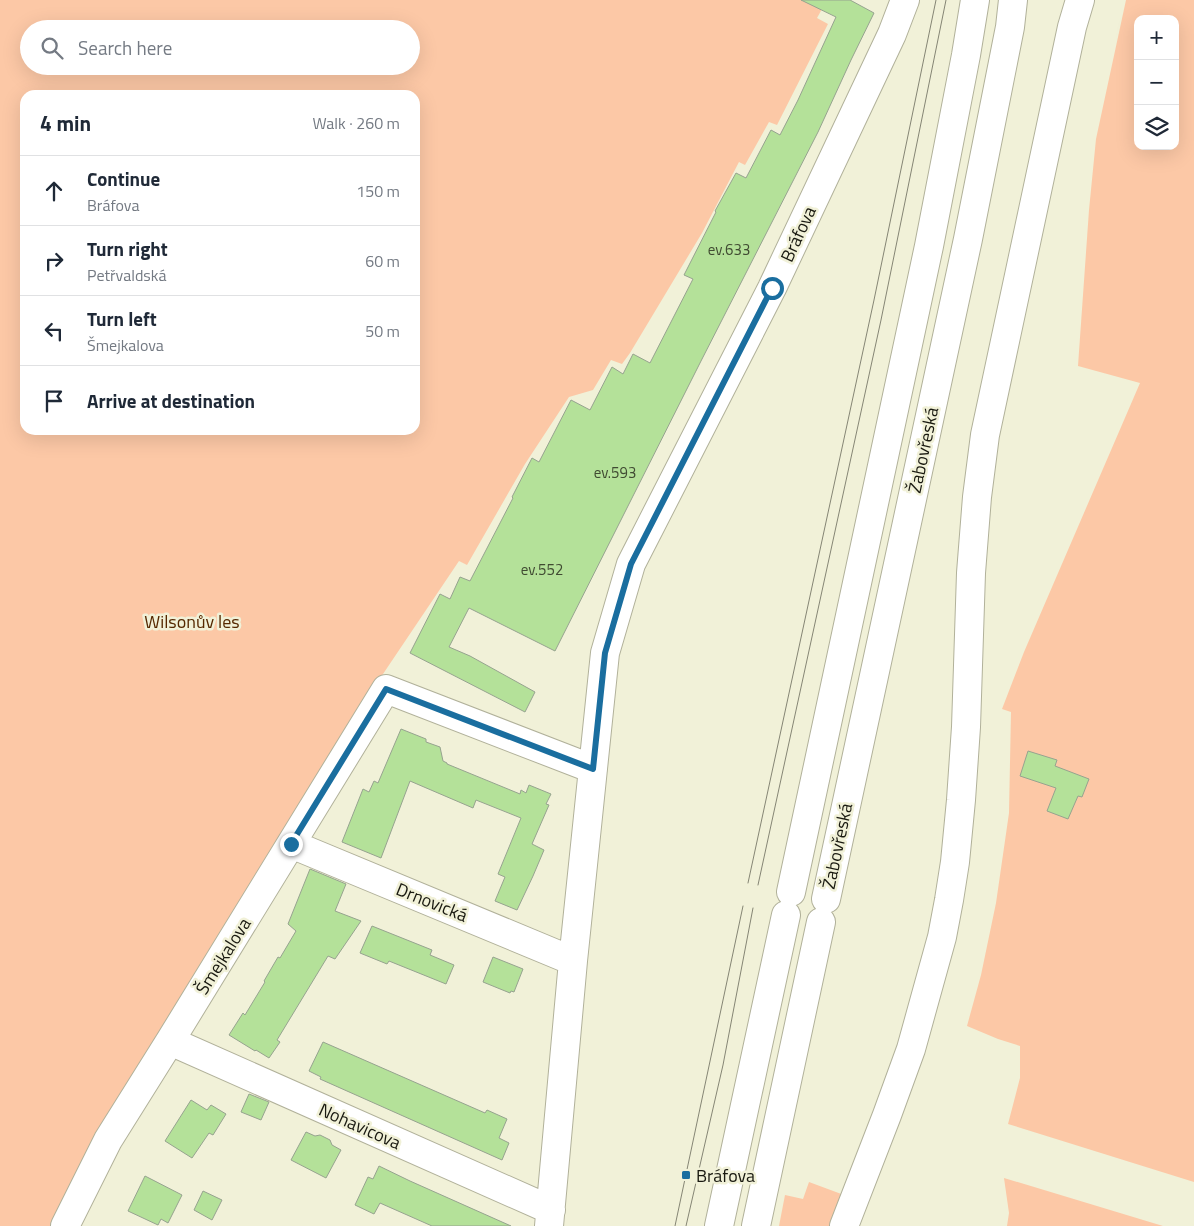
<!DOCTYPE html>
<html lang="en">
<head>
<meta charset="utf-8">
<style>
  :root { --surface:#fff; --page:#f2f2f3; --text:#1f2937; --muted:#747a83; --line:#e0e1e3 }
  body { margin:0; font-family:"Titillium Web",sans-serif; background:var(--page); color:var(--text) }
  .controls { position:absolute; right:15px; top:15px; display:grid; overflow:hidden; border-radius:10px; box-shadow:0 5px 20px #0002 }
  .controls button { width:45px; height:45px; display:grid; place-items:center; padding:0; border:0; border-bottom:1px solid var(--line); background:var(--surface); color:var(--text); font:25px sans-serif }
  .stop { position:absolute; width:15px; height:15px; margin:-11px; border:4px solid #1a6e9f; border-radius:50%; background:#fff }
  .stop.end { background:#1a6e9f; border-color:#fff; box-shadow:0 1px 5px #0008 }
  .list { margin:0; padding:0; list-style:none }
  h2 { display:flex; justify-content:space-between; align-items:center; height:65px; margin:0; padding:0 20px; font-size:21px }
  h2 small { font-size:16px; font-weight:400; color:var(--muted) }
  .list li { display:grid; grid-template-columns:32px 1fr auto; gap:15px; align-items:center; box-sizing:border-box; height:70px; padding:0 20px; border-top:1px solid var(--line) }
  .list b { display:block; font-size:19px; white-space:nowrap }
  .list p { margin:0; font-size:16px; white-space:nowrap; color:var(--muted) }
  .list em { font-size:16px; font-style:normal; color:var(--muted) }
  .icon { flex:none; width:28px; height:28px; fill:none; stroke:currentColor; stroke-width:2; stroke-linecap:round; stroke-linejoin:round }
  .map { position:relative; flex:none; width:1194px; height:1226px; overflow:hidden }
  .search { position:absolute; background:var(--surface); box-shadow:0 5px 20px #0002; left:20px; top:20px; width:400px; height:55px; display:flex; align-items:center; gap:12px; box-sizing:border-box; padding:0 18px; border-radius:28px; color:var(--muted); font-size:19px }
  .panel { position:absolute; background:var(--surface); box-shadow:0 5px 20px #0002; left:20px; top:90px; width:400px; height:345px; border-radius:15px }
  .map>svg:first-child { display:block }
  .green { fill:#fcc8a6; fill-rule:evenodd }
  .building { fill:#b4e199; stroke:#96a38f }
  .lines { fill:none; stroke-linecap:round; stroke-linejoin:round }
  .minor-casing { stroke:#b1b19a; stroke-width:30 }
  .highway-casing { stroke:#b1b19a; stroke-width:30 }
  .minor { stroke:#fff; stroke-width:28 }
  .highway { stroke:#fff; stroke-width:28 }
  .tram { stroke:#858574; stroke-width:1 }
  .route { stroke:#1a6e9f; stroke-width:6 }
  .poi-dot { fill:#1a6e9f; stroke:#f1f1d8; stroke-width:2 }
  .labels { text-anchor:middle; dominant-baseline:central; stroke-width:5; stroke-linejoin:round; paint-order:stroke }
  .number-label { font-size:15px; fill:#404b32 }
  .street-label { font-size:18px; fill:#191910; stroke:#f1f1d8 }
  .park-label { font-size:18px; fill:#552800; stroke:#f1f1d8 }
  .poi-label { font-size:18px; fill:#191910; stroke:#f1f1d8; text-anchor:start }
</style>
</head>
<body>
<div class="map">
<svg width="1194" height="1226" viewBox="0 0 1194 1226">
  <rect width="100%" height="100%" fill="#f1f1d8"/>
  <!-- green -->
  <path class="green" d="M0,0H827L817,18L828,24L777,125L769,122L745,165L739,162L702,233L630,353L622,364L611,360L593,390L569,397L525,464L467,565L459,561L383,674L100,1136L54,1226H0ZM29,29H411V66H29ZM25,95H415V430H25Z
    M1126,0H1194V1182L1008,1124L1020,1078V1046L998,1039L967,1026L981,975L996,903L1009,813L1011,712L1002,709L1024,652L1140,383L1078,366L1089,210L1096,139ZM1138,19H1175V146H1138Z
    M1004,1178L1163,1226H1007L1009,1213Z
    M809,1182L844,1195L831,1226H779L785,1195L803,1199Z"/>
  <!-- building -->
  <path class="building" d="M801,0H850L874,13L851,60L818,132L701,361L555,651L469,608L449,647L470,656L535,692L525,712L410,653L440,594L450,599L460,577L470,581L513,498L512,497L532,458L539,462L571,400L590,410L612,367L623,374L633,354L650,363L693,279L684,275L716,212L715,211L736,173L746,178L771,130L780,135L798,100L836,17Z
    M401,729L426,739V742L440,747L443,761L447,763V764L520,794L521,790L526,793L529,785L551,794L546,804L549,805L532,844L544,850L533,876L517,910L495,901L505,877L498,874L521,818L476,800L473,808L410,781L381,858L342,842L363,789L369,792L374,781L378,783Z
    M1028,751L1057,760L1055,766L1089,779L1082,797L1078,796L1068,819L1047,811L1056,788L1020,776Z
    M310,869L346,884L335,911L361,921L335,959L328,956L277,1040L280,1042L269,1058L256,1050L255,1051L229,1035L243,1013L245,1015L265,982L264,981L278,957L280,958L296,931L288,924Z
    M372,926L432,950L430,955L454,965L446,984L389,961L387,964L360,953Z
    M493,957L523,969L514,992L511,991L510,993L483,982Z
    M323,1042L485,1113L487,1110L507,1119L499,1138L509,1143L502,1160L320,1079L321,1077L309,1071Z
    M249,1094L269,1102L261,1120L241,1112Z
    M191,1100L207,1110L211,1105L226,1114L213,1135L209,1133L192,1158L165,1141Z
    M306,1132L315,1136L320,1135L330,1140L332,1145L341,1150L326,1178L291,1160Z
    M379,1166L410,1181L511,1226H432L380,1203L374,1214L355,1205L368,1177L373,1179Z
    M145,1176L182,1195L168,1223L161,1219L158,1225L128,1211Z
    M203,1191L222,1200L212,1220L194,1210Z"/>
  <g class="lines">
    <defs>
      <path id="minor" d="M291,844L573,961
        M170,1041L551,1210
        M65,1226L108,1140L170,1041L386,689L593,769
        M549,1226L573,961L605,653L631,564L772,288L892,34L905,0
        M844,1226L887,1115L911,1049L942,937L949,900L955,862L961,800L966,727L971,573L977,497L985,435L1072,27L1080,0"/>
      <path id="highway" d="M791,892L929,246L966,55L975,0
        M826,899L968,239L1010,27L1013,0
        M719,1226L786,915
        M756,1226L821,922"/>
    </defs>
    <!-- minor casing -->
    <use href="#minor" class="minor-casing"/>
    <!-- highway casing -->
    <use href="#highway" class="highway-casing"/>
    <!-- minor -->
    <use href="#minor" class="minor"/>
    <!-- highway -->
    <use href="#highway" class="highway"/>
    <!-- tram -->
    <path class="tram" d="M748,883L874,300L936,0
      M758,885L881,320L946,0
      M675,1226L743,906
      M686,1226L723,1065L753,908"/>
  </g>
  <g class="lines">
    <!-- route -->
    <path class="route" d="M291,844L386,689L593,769L605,653L631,564L772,288"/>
  </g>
  <!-- markers -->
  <rect class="poi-dot" x="681" y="1170" width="10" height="10" rx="2.5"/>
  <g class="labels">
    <!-- number labels -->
    <g class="number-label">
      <text x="729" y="249">ev.633</text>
      <text x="615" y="472">ev.593</text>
      <text x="542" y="569">ev.552</text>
    </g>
    <!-- street labels -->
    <g class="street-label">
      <text transform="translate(798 234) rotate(-65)">Bráfova</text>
      <text transform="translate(923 450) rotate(-78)">Žabovřeská</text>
      <text transform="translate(837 846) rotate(-78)">Žabovřeská</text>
      <text transform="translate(432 902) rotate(22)">Drnovická</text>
      <text transform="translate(223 956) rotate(-58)">Šmejkalova</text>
      <text transform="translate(360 1126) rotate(24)">Nohavicova</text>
    </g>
    <!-- park labels -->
    <g class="park-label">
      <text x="192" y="621">Wilsonův les</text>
    </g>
    <!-- poi labels -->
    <g class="poi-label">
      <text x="696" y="1175">Bráfova</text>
    </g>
  </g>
</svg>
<div class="controls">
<button>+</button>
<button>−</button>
<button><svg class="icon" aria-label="layers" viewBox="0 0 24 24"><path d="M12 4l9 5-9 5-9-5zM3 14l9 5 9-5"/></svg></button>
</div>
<div class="stop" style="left:772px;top:288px"></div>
<div class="stop end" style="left:291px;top:844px"></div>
<div class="search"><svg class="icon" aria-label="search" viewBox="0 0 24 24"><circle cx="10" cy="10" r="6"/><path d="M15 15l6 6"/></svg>Search here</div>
<section class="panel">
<h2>4 min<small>Walk · 260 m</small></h2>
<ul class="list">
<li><svg class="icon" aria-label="ahead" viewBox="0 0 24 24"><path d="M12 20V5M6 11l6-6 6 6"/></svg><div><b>Continue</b><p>Bráfova</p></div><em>150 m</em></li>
<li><svg class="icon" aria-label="right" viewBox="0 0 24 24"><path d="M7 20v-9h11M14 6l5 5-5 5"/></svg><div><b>Turn right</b><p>Petřvaldská</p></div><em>60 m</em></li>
<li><svg class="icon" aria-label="left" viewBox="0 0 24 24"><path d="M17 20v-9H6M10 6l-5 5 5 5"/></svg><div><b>Turn left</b><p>Šmejkalova</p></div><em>50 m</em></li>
<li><svg class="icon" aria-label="arrive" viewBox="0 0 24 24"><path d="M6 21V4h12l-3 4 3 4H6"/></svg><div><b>Arrive at destination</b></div></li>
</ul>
</section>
</div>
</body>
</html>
